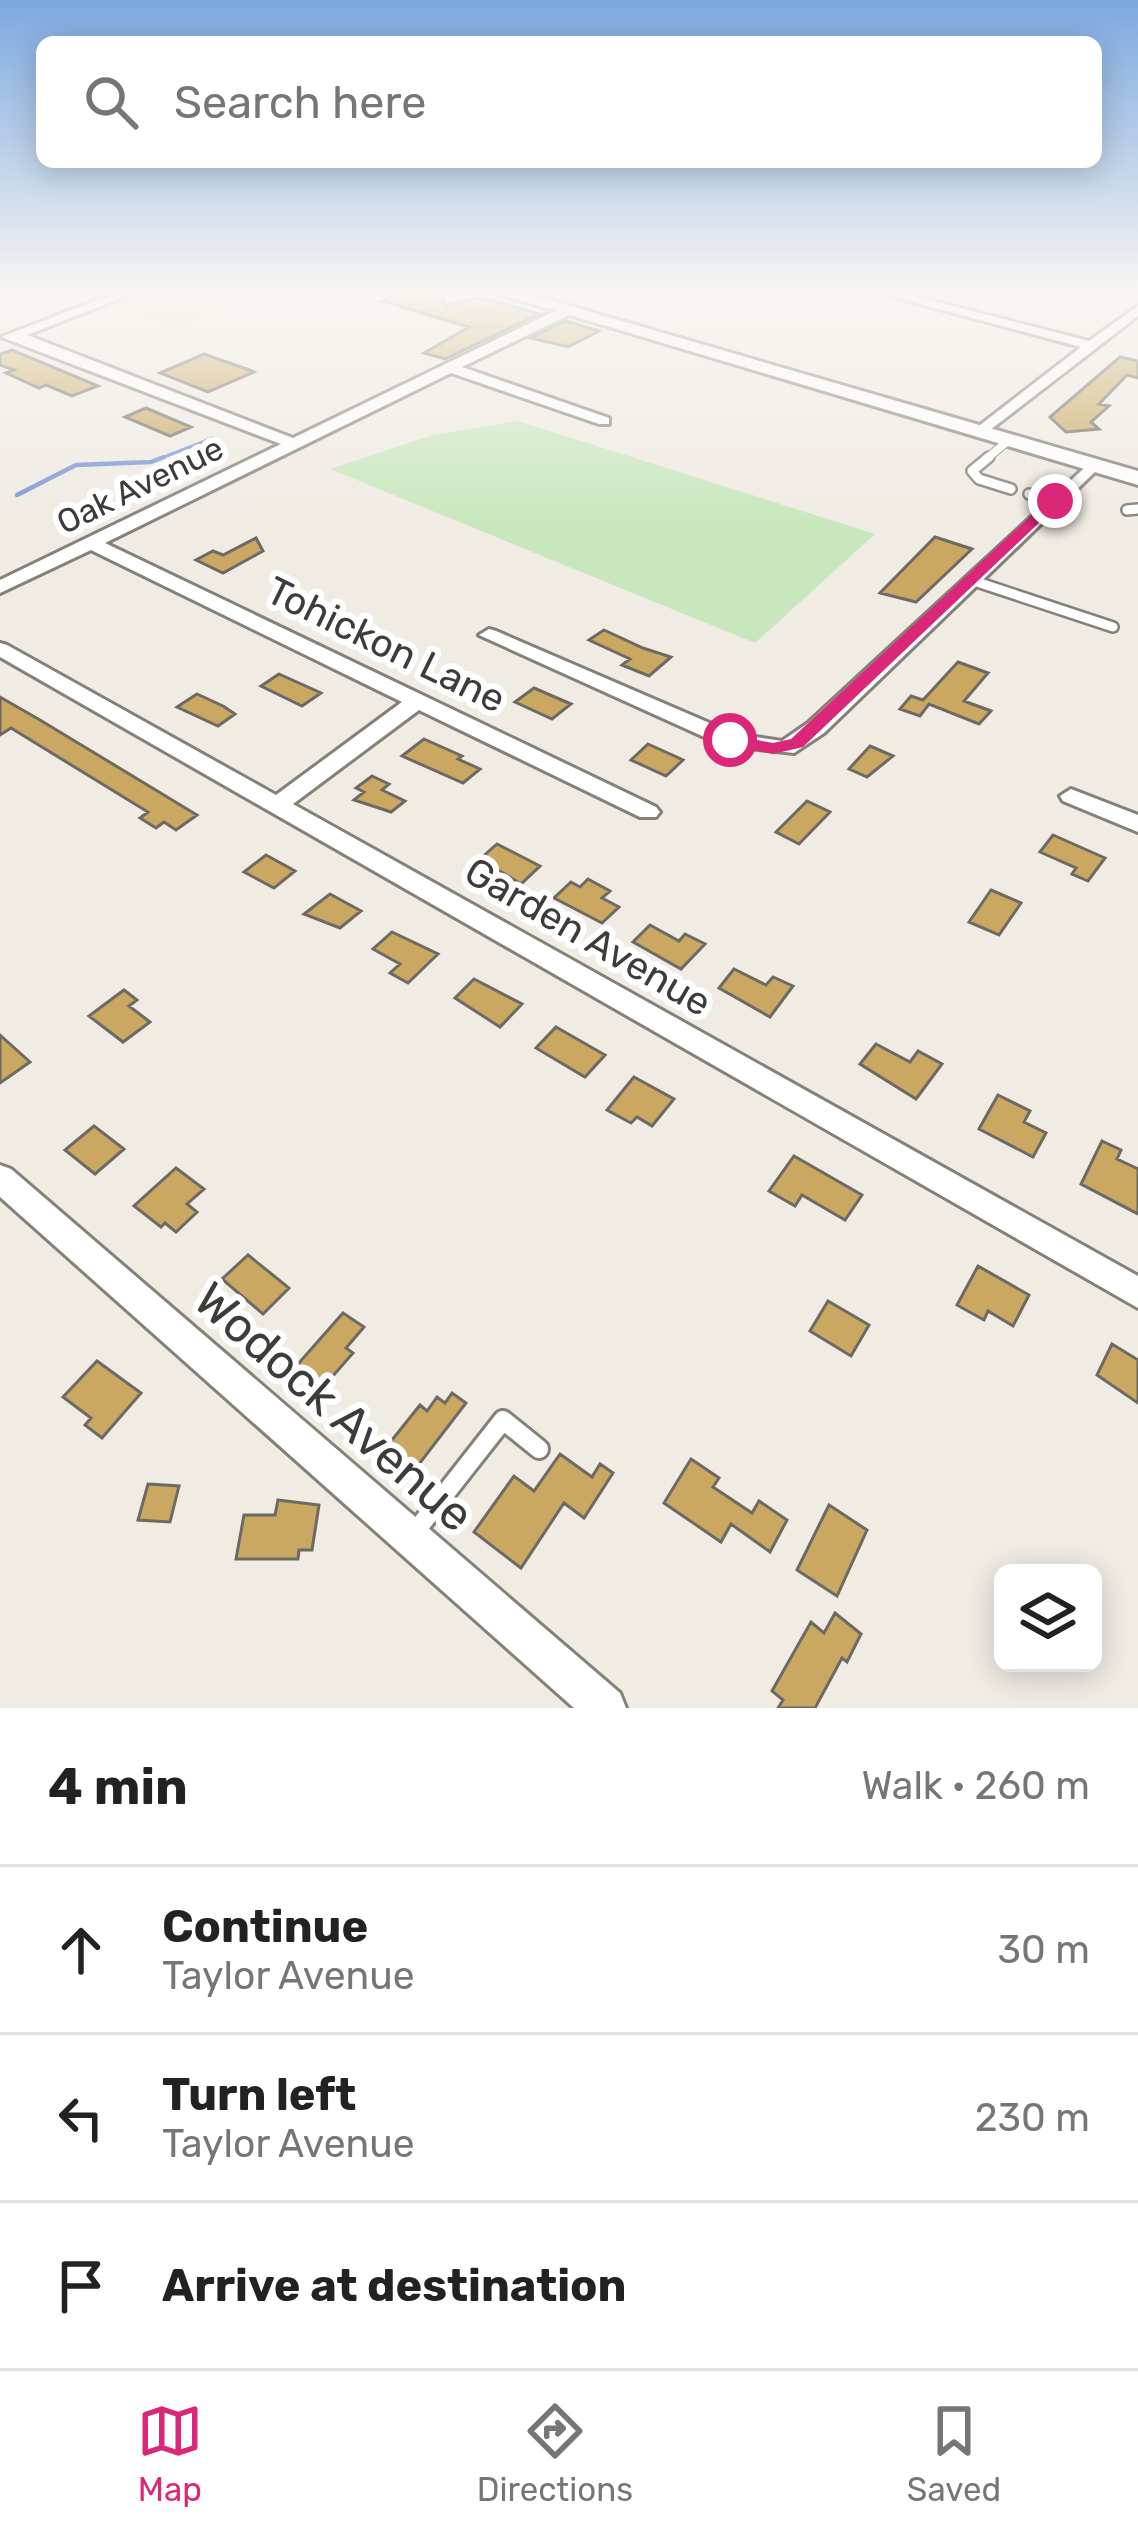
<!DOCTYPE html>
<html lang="en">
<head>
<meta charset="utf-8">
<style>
  :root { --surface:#fff; --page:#f6f6f6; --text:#222; --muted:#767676; --line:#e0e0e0; --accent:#db2777 }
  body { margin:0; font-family:Rubik,sans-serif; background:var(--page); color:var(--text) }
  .controls { position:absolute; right:36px; bottom:36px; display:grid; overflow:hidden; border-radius:18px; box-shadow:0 6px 30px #0003 }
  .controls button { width:108px; height:108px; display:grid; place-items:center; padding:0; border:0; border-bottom:3px solid var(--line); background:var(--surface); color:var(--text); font:60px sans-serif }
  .stop { position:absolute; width:36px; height:36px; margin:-27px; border:9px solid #db2777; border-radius:50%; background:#fff }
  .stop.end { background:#db2777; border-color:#fff; box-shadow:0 3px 12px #0008 }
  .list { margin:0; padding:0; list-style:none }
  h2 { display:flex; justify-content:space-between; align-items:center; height:156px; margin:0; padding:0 48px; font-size:51px }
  h2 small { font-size:39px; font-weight:400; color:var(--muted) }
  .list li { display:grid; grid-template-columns:78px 1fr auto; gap:36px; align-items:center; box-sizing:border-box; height:168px; padding:0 48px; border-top:3px solid var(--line) }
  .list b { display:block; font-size:45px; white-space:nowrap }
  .list p { margin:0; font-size:39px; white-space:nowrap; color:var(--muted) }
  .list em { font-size:39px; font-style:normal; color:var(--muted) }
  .icon { flex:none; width:66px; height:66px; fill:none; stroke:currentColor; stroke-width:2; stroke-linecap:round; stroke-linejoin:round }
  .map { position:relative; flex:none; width:1138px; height:1708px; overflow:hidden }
  .search { position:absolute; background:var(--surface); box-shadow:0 6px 30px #0003; left:36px; right:36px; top:36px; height:132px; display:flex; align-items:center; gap:30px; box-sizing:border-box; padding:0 42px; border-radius:18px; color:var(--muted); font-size:45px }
  .sheet { height:660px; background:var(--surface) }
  nav { display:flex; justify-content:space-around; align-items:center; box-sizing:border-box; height:168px; border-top:3px solid var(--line); background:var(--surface); font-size:33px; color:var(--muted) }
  nav a { display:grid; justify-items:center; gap:6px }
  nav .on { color:var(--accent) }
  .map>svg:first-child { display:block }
  .built { fill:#e9e1d2 }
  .green { fill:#c8e7bc }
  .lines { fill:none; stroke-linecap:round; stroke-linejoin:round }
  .stream-far1 { stroke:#7795d3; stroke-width:3 }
  .stream { stroke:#7795d3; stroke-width:4.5 }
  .building { fill:#caa861; stroke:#6d6a63; stroke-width:3 }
  .lane-far2-casing { stroke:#858179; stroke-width:10 }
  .lane-far1-casing { stroke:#858179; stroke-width:14 }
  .lane-casing { stroke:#858179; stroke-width:24 }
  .street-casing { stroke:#858179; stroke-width:6 }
  .secondary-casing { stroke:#858179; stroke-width:6 }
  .lane-far2 { stroke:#fff; stroke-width:8 }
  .lane-far1 { stroke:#fff; stroke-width:9 }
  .lane { stroke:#fff; stroke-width:18 }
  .street { fill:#fff; fill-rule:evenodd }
  .secondary { fill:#fff; fill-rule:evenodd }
  .route { fill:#db2777 }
  .labels { text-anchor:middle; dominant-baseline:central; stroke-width:12; stroke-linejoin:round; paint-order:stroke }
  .far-street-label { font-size:33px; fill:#3e3c39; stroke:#fff }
  .street-label { font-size:39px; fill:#3e3c39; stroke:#fff }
  .near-street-label { font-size:48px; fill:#3e3c39; stroke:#fff }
</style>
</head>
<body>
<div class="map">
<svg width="1138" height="1708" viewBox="0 0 1138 1708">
  <rect width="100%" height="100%" fill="#f0ebe3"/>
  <!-- built -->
  <path class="built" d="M144,290H271L176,328L109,303Z"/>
  <!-- green -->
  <path class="green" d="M518,421L875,534L755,643L330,469L433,435Z"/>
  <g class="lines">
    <!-- stream-far1 -->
    <path class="stream-far1" d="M156,460L213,438"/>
    <!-- stream -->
    <path class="stream" d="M17,495L76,465L151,462L164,457"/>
  </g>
  <!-- building -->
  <path class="building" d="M408,290L446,291L441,299L447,307L472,298L487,299L539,314L445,359L424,353L469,327L382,301Z
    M566,321L599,331L568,347L531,338Z
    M12,350L98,386L72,396L46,385L39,388L6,373L14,370L0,365V354Z
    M204,354L252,371L254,372L208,392L160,373Z
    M1120,357L1138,361V378L1127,375L1099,404L1109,406L1091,422L1099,429L1066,432L1050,417Z
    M146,408L191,427L170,436L125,417Z
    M935,537L972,549L916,602L880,593Z
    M256,538L263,551L223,573L196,560L213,551L223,555Z
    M604,630L643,648L671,657L649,676L622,665L630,659L589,640Z
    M958,662L988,673L964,701L991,711L979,724L929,704L920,716L900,709L911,696L923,700Z
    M279,674L321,693L302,706L261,686Z
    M534,688L571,704L552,719L515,702Z
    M197,694L223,706L235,714L218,726L177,707Z
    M0,697L40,720L197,815L176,830L164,822L156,828L140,818L148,812L24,736L11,728L0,735Z
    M424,739L462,756L458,759L480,769L463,783L402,756Z
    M648,744L683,760L666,776L631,760Z
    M870,746L893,756L867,777L849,769Z
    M372,776L389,784L382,790L405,801L391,812L354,800L364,792L356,788Z
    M807,801L830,812L799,844L776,832Z
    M1053,835L1105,858L1088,881L1072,874L1076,868L1040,852Z
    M497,844L540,866L521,884L480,859Z
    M266,855L295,871L274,888L244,872Z
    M588,879L610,891L602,898L619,907L602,923L554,898L571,882L580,887Z
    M991,890L1021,903L999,935L969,922Z
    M330,894L361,911L340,928L304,914Z
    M650,925L679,941L685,934L705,944L681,969L633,942Z
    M392,932L438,954L408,983L390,973L400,964L373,949Z
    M734,969L766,985L773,977L793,986L770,1017L719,988Z
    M474,979L522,1004L500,1027L455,998Z
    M124,990L137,1000L129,1006L150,1022L123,1042L89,1016Z
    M556,1027L605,1055L585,1077L536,1048Z
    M0,1035L30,1062L0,1083Z
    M876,1044L910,1062L918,1051L942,1064L916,1099L860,1064Z
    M634,1077L674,1099L652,1126L637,1117L631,1123L607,1110Z
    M998,1095L1030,1111L1024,1122L1046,1133L1033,1157L979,1129Z
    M94,1126L124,1149L95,1174L65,1150Z
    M1102,1141L1121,1150L1117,1159L1138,1169V1214L1081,1184Z
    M794,1156L862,1195L845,1220L802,1195L795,1206L769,1191Z
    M176,1168L204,1189L187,1204L197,1212L176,1232L165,1223L161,1227L134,1206Z
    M248,1255L289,1288L263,1314L222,1279Z
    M978,1266L1029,1295L1013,1326L988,1311L984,1320L957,1305Z
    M828,1301L869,1325L851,1356L810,1331Z
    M343,1313L364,1327L346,1348L353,1353L325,1385L298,1364Z
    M1112,1344L1138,1360V1403L1097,1375Z
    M97,1361L141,1393L102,1438L85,1425L91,1418L63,1397Z
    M452,1393L466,1403L413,1472L384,1450L420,1405L427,1411L437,1397L445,1403Z
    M560,1454L592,1477L600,1464L613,1473L584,1518L564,1503L521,1568L474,1532L514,1476L534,1491Z
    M691,1459L719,1478L713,1487L752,1513L759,1501L787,1520L770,1552L731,1524L721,1542L664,1503Z
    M148,1484L179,1486L170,1522L138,1520Z
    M278,1500L319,1505L312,1550H299L298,1559H236L244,1515H275Z
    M829,1505L867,1530L837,1596L797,1570Z
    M835,1613L861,1634L847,1662L842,1658L815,1708H778L783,1700L772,1691L811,1622L824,1633Z"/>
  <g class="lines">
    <defs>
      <path id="lane-far2" d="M449,299L470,290
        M985,460L1009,440"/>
      <path id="lane-far1" d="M989,457L972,471L979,479L1011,489
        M1029,494L1055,501
        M1127,510L1138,509
        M971,580L1113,627"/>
      <path id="lane" d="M415,1532L503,1420L539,1449"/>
      <path id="street" d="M123,290H142L27,335L293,438L561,308H571V314L462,367L609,418V424H599L451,373L105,543L656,807L660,812L656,817H640L419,710L293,804L1138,1276V1308L0,657V643L7,645L276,795L402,702L91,550L0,593V580L281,444L1,337Z
        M868,290H890L1089,341L1138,306V316L981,437L973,432L975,429L1081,347Z
        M1093,460L1101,465L1099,468L824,733L794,753L722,745L479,635L489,629L496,631L735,734L782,741L808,723Z
        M1071,789L1138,815V832L1063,801L1060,796Z
        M0,1165L11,1169L620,1693L626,1708H574L0,1197Z"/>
      <path id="secondary" d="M486,290H515L1138,471V485Z"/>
    </defs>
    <!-- lane-far2 casing -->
    <use href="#lane-far2" class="lane-far2-casing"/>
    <!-- lane-far1 casing -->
    <use href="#lane-far1" class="lane-far1-casing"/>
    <!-- lane casing -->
    <use href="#lane" class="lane-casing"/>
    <!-- street casing -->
    <use href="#street" class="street-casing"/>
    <!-- secondary casing -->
    <use href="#secondary" class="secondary-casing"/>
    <!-- lane-far2 -->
    <use href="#lane-far2" class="lane-far2"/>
    <!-- lane-far1 -->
    <use href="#lane-far1" class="lane-far1"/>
    <!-- lane -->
    <use href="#lane" class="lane"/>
    <!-- street -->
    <use href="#street" class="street"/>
    <!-- secondary -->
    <use href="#secondary" class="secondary"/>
  </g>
  <!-- sky -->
  <linearGradient id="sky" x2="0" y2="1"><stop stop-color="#7ba8e0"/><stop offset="0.55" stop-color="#f8f6f2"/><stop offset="1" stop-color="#f8f6f2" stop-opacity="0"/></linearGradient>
  <rect width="1138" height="529" fill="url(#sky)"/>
  <!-- route -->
  <path class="route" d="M1050,498L1062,501L803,747L773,754L724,744V737L730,735L773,743L791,739Z"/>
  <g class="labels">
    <!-- far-street labels -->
    <g class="far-street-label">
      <text transform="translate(140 485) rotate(-26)">Oak Avenue</text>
    </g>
    <!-- street labels -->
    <g class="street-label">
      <text transform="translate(386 645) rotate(26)">Tohickon Lane</text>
      <text transform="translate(588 937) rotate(30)">Garden Avenue</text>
    </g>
    <!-- near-street labels -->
    <g class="near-street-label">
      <text transform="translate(334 1407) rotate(41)">Wodock Avenue</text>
    </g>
  </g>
</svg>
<div class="controls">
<button><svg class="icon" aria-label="layers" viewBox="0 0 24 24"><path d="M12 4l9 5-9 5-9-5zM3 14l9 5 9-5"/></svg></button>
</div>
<div class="stop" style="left:730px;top:740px"></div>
<div class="stop end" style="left:1055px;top:501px"></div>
<div class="search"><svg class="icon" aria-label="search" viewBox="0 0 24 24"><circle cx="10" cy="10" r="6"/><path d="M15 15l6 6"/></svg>Search here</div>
</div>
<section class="sheet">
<h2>4 min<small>Walk · 260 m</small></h2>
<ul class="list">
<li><svg class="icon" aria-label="ahead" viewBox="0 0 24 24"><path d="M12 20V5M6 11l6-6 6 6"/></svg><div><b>Continue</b><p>Taylor Avenue</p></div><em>30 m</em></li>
<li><svg class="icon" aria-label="left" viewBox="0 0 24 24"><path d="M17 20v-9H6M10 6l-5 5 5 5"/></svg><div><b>Turn left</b><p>Taylor Avenue</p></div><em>230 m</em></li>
<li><svg class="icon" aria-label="arrive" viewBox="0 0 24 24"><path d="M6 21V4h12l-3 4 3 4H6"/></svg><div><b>Arrive at destination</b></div></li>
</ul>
</section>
<nav>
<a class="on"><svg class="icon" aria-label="map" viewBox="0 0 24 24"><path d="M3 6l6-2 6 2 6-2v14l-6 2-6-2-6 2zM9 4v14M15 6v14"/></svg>Map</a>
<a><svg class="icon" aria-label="directions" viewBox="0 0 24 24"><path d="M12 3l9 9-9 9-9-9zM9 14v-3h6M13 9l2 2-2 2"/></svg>Directions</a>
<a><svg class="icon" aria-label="saved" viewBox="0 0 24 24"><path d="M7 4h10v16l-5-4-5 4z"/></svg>Saved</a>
</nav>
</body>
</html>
